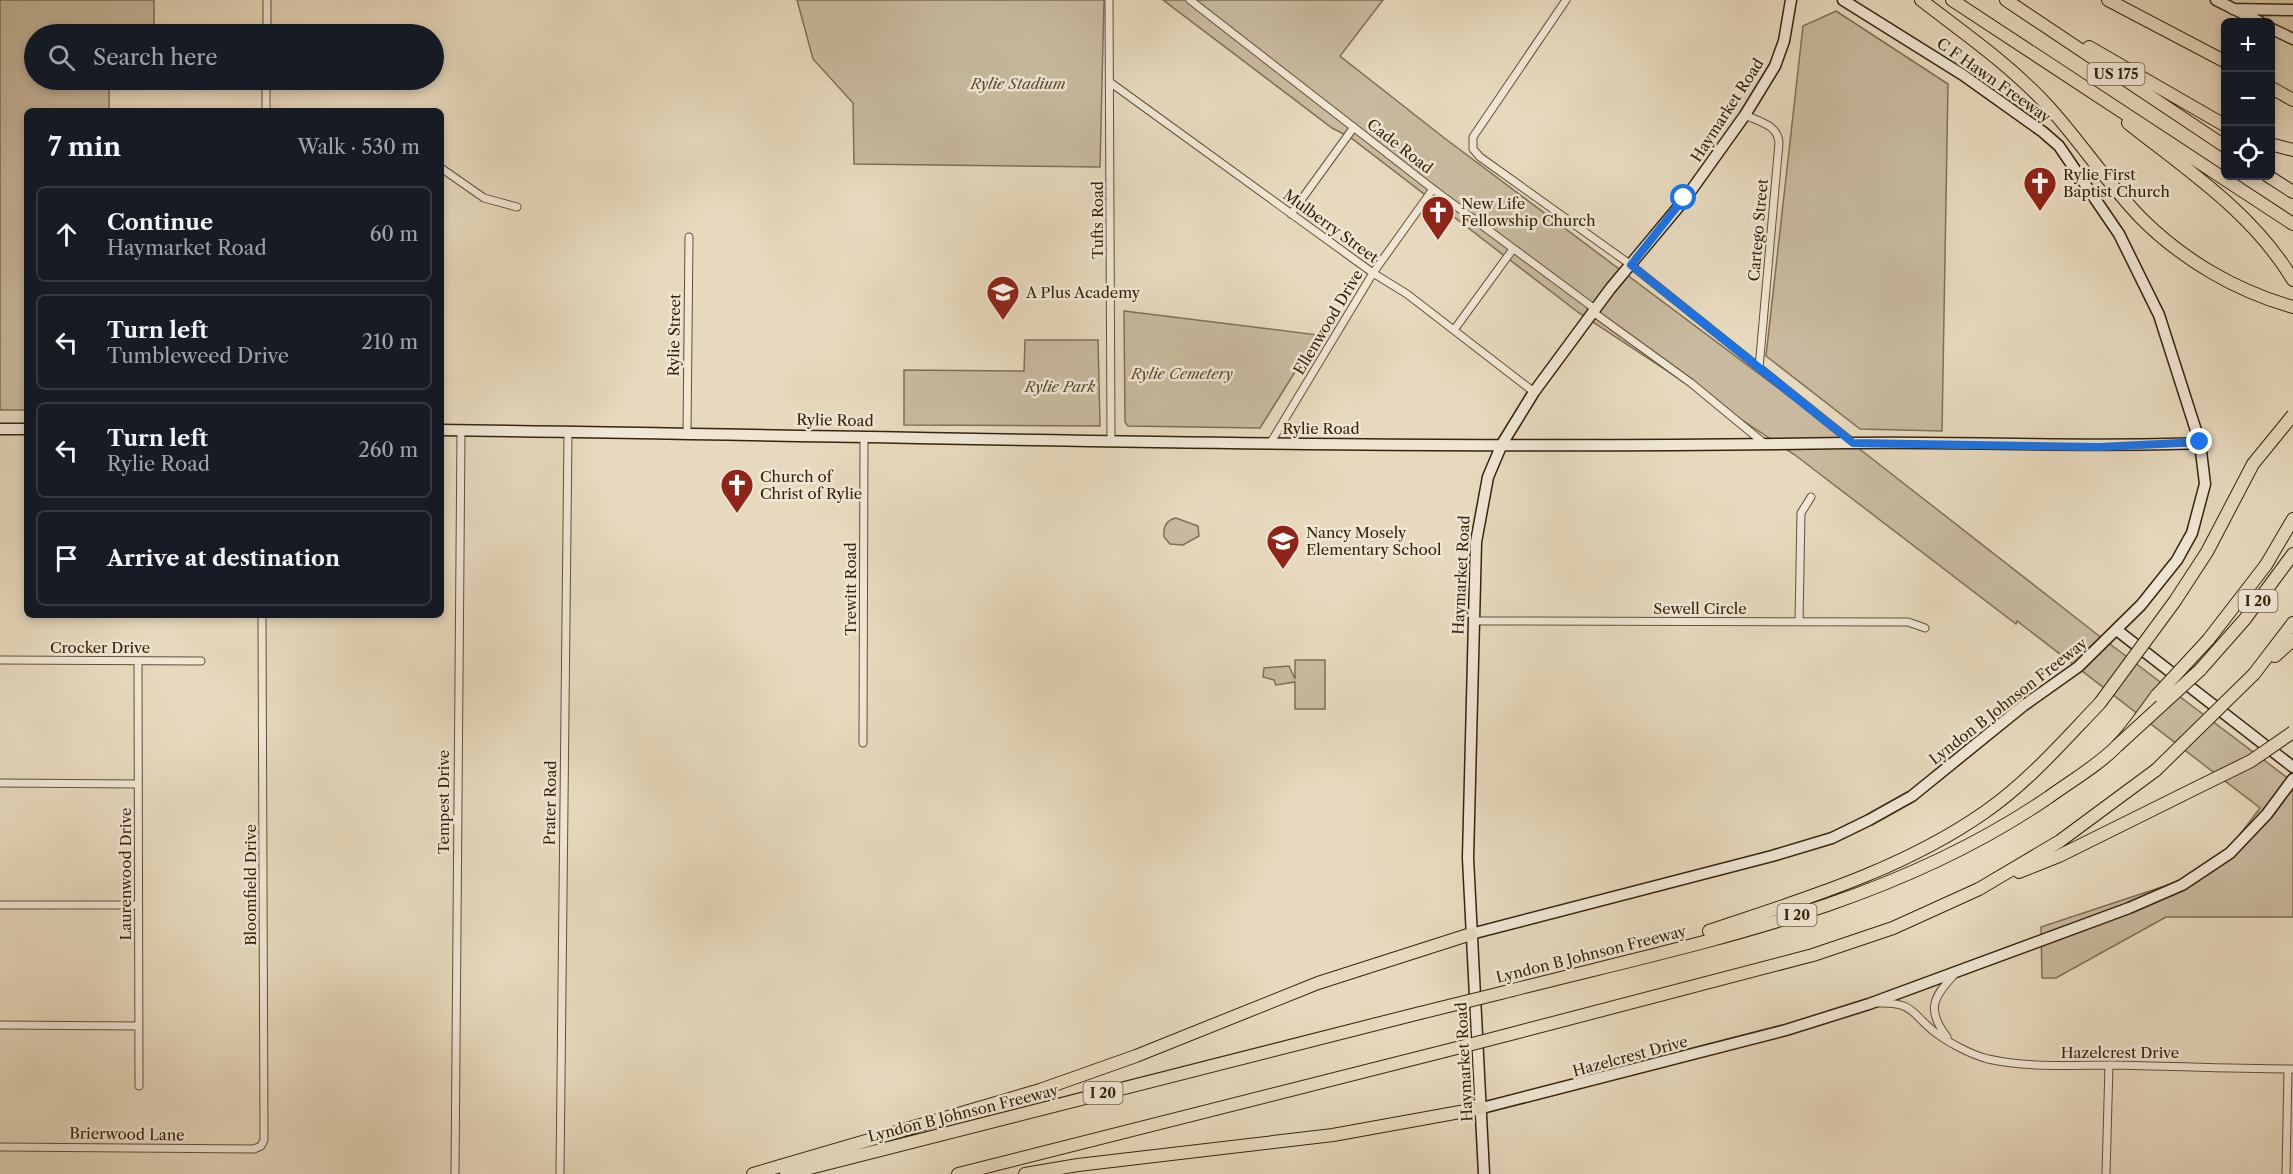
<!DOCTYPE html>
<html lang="en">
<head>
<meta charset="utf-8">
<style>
  :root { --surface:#171b24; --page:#242831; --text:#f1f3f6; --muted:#9ea1a6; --line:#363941 }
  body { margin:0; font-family:"Libre Caslon Text",serif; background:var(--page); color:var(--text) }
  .controls { position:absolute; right:18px; top:18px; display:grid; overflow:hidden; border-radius:9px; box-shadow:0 3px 9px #0003 }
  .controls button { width:54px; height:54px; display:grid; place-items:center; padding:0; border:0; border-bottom:2px solid var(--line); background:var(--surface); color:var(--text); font:30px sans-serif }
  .stop { position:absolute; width:18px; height:18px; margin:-14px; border:4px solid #1a73e8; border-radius:50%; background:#fff }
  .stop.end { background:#1a73e8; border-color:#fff; box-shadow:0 2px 6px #0008 }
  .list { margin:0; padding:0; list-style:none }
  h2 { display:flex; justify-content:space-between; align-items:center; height:78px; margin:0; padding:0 24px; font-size:26px }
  h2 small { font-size:20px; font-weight:400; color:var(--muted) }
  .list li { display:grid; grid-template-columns:39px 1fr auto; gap:18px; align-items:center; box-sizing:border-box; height:96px; margin:0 12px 12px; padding:0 12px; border:2px solid var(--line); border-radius:9px }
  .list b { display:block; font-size:22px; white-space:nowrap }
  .list p { margin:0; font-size:20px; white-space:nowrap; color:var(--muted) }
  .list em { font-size:20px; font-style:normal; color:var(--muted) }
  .icon { flex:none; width:33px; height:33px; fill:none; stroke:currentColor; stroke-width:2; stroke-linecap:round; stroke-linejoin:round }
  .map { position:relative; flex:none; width:2293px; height:1174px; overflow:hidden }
  .search { position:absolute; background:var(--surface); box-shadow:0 3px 9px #0003; left:24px; top:24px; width:420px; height:66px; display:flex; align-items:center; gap:15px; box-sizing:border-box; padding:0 21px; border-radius:33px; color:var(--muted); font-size:22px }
  .panel { position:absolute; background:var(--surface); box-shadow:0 3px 9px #0003; left:24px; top:108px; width:420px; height:510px; border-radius:9px }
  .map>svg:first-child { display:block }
  .green { fill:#c9ba9f; stroke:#806f55; stroke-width:1.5 }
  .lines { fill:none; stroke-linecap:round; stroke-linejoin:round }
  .street-casing { stroke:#625138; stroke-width:9 }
  .secondary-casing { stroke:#36240b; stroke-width:13 }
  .highway-casing { stroke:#36240b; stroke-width:14 }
  .street { stroke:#efe6d4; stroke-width:7 }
  .secondary { stroke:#efe6d4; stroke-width:10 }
  .highway { stroke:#e7d9bd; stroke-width:12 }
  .highway-bridge-casing { stroke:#36240b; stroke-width:14; stroke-linecap:butt }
  .highway-bridge { stroke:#e7d9bd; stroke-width:12 }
  .route { stroke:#1a73e8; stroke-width:8 }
  .labels { text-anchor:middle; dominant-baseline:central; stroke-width:5; stroke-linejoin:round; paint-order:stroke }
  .shield { fill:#efe6d4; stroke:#6e5e47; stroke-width:1.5 }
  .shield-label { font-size:14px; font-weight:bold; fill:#36240b }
  .street-label { font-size:15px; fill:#36240b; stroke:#efe6d4 }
  .park-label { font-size:15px; font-style:italic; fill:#5b4a30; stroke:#efe6d4 }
  .poi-label { font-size:15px; fill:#36240b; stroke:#efe6d4; text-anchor:start }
</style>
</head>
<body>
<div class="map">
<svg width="2293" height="1174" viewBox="0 0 2293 1174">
  <rect width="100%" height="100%" fill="#e7d9bd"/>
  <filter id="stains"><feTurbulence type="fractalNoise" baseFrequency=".00333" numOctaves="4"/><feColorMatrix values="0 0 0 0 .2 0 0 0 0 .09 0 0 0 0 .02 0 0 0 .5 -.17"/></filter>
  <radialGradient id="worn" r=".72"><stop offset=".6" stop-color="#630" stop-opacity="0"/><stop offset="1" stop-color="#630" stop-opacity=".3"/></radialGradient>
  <!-- green -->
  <path class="green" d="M0,0H154V34H34V80H109V111H27V410H0Z
    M797,0H1104L1100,167L854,164L853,103L813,59Z
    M1163,0H1383L1340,56L1443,137L1866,454L2098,635L2293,782V917H2166L2056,978H2042L2041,927L2213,870L2260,808L2017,621L2016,624L1795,455L1579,313L1351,138L1332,128Z
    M1836,11L1948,84L1942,431L1860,429L1766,356L1803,26Z
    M1124,311L1318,335L1260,428L1128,426L1125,422Z
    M1025,340H1098L1100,426L904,425V370L1024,371Z
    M1176,518L1198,526L1199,536L1183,545L1170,544L1164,537C1163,527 1166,520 1176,518Z
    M1295,660H1325V709H1295V682L1276,685L1274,680L1263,677L1264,668L1289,666L1295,679Z"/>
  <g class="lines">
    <defs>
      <path id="street" d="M1109,0L1111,440
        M1190,0L1433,189L1595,309
        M1566,0L1473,137V149L1480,157L1631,265L1852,442
        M267,34V0
        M1111,83L1373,273L1407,294L1534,392
        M266,111V80
        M1745,115C1760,122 1778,125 1779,143L1759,368
        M441,168L484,198L517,207
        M1291,214L1354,127
        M1593,312L1691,383L1765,444
        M1454,330L1513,249
        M687,433L689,237
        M1271,442L1373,273L1433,189
        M1473,621L1908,622L1925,628
        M1799,622L1801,513L1811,497
        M0,660L201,661
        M138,661L139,1086
        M863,743L864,436
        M0,783L138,784
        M0,905H138
        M1878,1003C1915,1002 1911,1014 1936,1033C1949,1043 1972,1055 1988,1059C2029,1068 2070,1065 2111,1065C2172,1066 2232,1069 2293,1069
        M0,1025L139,1026
        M1947,1037C1926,1010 1933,997 1954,975
        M0,1147L254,1149L261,1146L264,1140L262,615
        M560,1173L568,433
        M455,1174L461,431
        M2106,1174L2109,1065
        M2286,1174L2288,1069"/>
      <path id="secondary" d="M2216,0L2260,22
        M2233,9L2293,10
        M2270,28L2293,39
        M0,429H27
        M441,430C909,436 1378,451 1847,443C1965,441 2082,448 2200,443
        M2118,631L2293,767
        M1471,934L1772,856L1832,838L1869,820L1912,796L2023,706L2078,667L2141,605L2177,560L2192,533L2205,484L2200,443L2159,315L2119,234L2059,146L2043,132L1963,75L1843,0
        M1482,1108L1786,1030L1869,1004L2129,908L2182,885L2230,853L2267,814L2293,779
        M1484,1174L1468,858L1476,542L1488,477L1502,444L1534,392L1610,289L1685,199L1745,115L1775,66L1784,41L1791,0"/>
      <path id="highway" d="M1921,0C1964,33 2010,65 2047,105C2080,141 2107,183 2141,218C2183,260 2236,291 2293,307
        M1952,0L2293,224
        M2006,0L2226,147
        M2108,0L2226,62
        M2089,47L2226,126
        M2270,87L2293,100
        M2128,123C2187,170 2253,213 2293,280
        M2270,144L2293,150
        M2268,176L2293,192
        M2208,640L2266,565L2293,519
        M2275,656L2293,640
        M2200,670L2245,619L2293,554
        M2254,674L2293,623
        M2019,872L2059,856L2180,796
        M1709,931C1804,899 1902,870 1985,812C2021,787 2052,754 2082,722
        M1501,993C1691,944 1884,910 2049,797C2071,781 2099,765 2118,745C2132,731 2144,712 2157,695
        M1507,1035L1813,955L1893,928L1979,889L2060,841L2156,770
        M753,1174L1040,1090L1136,1056L1318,983L1471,934
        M786,1174L1420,1013
        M958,1174L1445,1051
        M1025,1174L1078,1165L1333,1135L1482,1108"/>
    </defs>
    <!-- street casing -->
    <use href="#street" class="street-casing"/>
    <!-- secondary casing -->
    <use href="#secondary" class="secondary-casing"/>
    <!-- highway casing -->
    <use href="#highway" class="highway-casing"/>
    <!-- street -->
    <use href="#street" class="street"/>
    <!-- secondary -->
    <use href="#secondary" class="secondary"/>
    <!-- highway -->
    <use href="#highway" class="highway"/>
    <defs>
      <path id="highway-bridge" d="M2157,695L2208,640
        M2082,722L2100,703L2175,601L2207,552L2253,464L2293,415
        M2117,746L2200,670
        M2156,770L2254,674
        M2180,796L2251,761L2293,732
        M1420,1013L1501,993
        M1445,1051L1507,1035"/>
    </defs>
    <!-- highway-bridge casing -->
    <use href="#highway-bridge" class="highway-bridge-casing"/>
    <!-- highway-bridge -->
    <use href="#highway-bridge" class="highway-bridge"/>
  </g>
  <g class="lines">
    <!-- route -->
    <path class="route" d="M1684,198L1631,265L1853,443L2099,447L2200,442"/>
  </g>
  <!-- icons -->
  <defs>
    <symbol id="church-pin" viewBox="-11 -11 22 30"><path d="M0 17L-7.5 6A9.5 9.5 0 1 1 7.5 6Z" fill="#8f2418" stroke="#efe6d4"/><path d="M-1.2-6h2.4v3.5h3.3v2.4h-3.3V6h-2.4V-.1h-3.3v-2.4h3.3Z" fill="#fff"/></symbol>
    <symbol id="school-pin" viewBox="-11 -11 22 30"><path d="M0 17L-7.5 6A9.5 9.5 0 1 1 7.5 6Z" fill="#8f2418" stroke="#efe6d4"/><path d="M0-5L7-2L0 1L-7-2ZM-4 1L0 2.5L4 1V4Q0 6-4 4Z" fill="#fff"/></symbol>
  </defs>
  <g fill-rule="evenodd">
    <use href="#church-pin" x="2021" y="164" width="38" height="52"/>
    <use href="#church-pin" x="1419" y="193" width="38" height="52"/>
    <use href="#school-pin" x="984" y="273" width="38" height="52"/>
    <use href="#church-pin" x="718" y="466" width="38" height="52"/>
    <use href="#school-pin" x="1264" y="522" width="38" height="52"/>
  </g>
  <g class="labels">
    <!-- shield labels -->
    <g class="shield">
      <rect x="2087.5" y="63" width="57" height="22" rx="4.5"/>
      <rect x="2238.5" y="590" width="39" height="22" rx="4.5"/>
      <rect x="1777.5" y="904" width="39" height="22" rx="4.5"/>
      <rect x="1083.5" y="1082" width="39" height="22" rx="4.5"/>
    </g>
    <g class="shield-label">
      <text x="2116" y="74">US 175</text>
      <text x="2258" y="601">I 20</text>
      <text x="1797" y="915">I 20</text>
      <text x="1103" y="1093">I 20</text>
    </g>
    <!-- street labels -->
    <g class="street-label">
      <text transform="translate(1994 80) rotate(35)">C F Hawn Freeway</text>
      <text transform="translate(1727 110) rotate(-57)">Haymarket Road</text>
      <text transform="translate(1400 146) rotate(38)">Cade Road</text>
      <text transform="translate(1097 220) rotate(-90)">Tufts Road</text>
      <text transform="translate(1331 226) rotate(36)">Mulberry Street</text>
      <text transform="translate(1758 230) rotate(-85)">Cartego Street</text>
      <text transform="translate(1328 322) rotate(-59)">Ellenwood Drive</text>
      <text transform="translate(674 335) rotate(-89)">Rylie Street</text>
      <text transform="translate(835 420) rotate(1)">Rylie Road</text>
      <text x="1321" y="428">Rylie Road</text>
      <text transform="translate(1461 575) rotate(-87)">Haymarket Road</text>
      <text transform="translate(850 589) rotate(-90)">Trewitt Road</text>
      <text x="1700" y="608">Sewell Circle</text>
      <text x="100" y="647">Crocker Drive</text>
      <text transform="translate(2008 701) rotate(-38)">Lyndon B Johnson Freeway</text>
      <text transform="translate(443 802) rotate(-90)">Tempest Drive</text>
      <text transform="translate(550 803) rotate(-89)">Prater Road</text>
      <text transform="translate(125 874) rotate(-90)">Laurenwood Drive</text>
      <text transform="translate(250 885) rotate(-90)">Bloomfield Drive</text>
      <text transform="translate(1591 954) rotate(-14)">Lyndon B Johnson Freeway</text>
      <text x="2120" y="1052">Hazelcrest Drive</text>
      <text transform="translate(1630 1056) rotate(-15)">Hazelcrest Drive</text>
      <text transform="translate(1464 1062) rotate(-93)">Haymarket Road</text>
      <text transform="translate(963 1113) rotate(-14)">Lyndon B Johnson Freeway</text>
      <text transform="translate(127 1134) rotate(1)">Brierwood Lane</text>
    </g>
    <!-- park labels -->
    <g class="park-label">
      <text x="1018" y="83">Rylie Stadium</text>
      <text x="1182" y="373">Rylie Cemetery</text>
      <text x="1060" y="386">Rylie Park</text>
    </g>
    <!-- poi labels -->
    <g class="poi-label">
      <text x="2063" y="174">Rylie First<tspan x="2063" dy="17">Baptist Church</tspan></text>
      <text x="1461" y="203">New Life<tspan x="1461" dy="17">Fellowship Church</tspan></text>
      <text x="1026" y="292">A Plus Academy</text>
      <text x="760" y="476">Church of<tspan x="760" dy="17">Christ of Rylie</tspan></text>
      <text x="1306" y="532">Nancy Mosely<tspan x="1306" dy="17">Elementary School</tspan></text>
    </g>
  </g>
  <rect width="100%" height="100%" filter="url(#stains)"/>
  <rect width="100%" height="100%" fill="url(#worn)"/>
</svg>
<div class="controls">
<button>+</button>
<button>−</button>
<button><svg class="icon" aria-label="locate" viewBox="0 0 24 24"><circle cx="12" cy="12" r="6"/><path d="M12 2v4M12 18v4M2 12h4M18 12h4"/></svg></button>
</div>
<div class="stop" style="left:1684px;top:198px"></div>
<div class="stop end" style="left:2200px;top:442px"></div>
<div class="search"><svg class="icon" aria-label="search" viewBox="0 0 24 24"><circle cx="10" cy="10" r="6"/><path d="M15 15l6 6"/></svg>Search here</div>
<section class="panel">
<h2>7 min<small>Walk · 530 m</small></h2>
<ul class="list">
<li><svg class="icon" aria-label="ahead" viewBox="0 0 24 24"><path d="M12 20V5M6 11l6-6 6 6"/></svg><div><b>Continue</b><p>Haymarket Road</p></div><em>60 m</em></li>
<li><svg class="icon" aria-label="left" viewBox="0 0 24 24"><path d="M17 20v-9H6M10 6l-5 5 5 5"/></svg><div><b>Turn left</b><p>Tumbleweed Drive</p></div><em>210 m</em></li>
<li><svg class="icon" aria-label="left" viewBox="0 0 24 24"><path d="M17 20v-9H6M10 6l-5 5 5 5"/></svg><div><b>Turn left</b><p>Rylie Road</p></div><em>260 m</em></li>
<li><svg class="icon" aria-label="arrive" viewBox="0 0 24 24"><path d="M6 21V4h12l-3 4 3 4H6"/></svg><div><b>Arrive at destination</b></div></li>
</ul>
</section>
</div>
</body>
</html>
